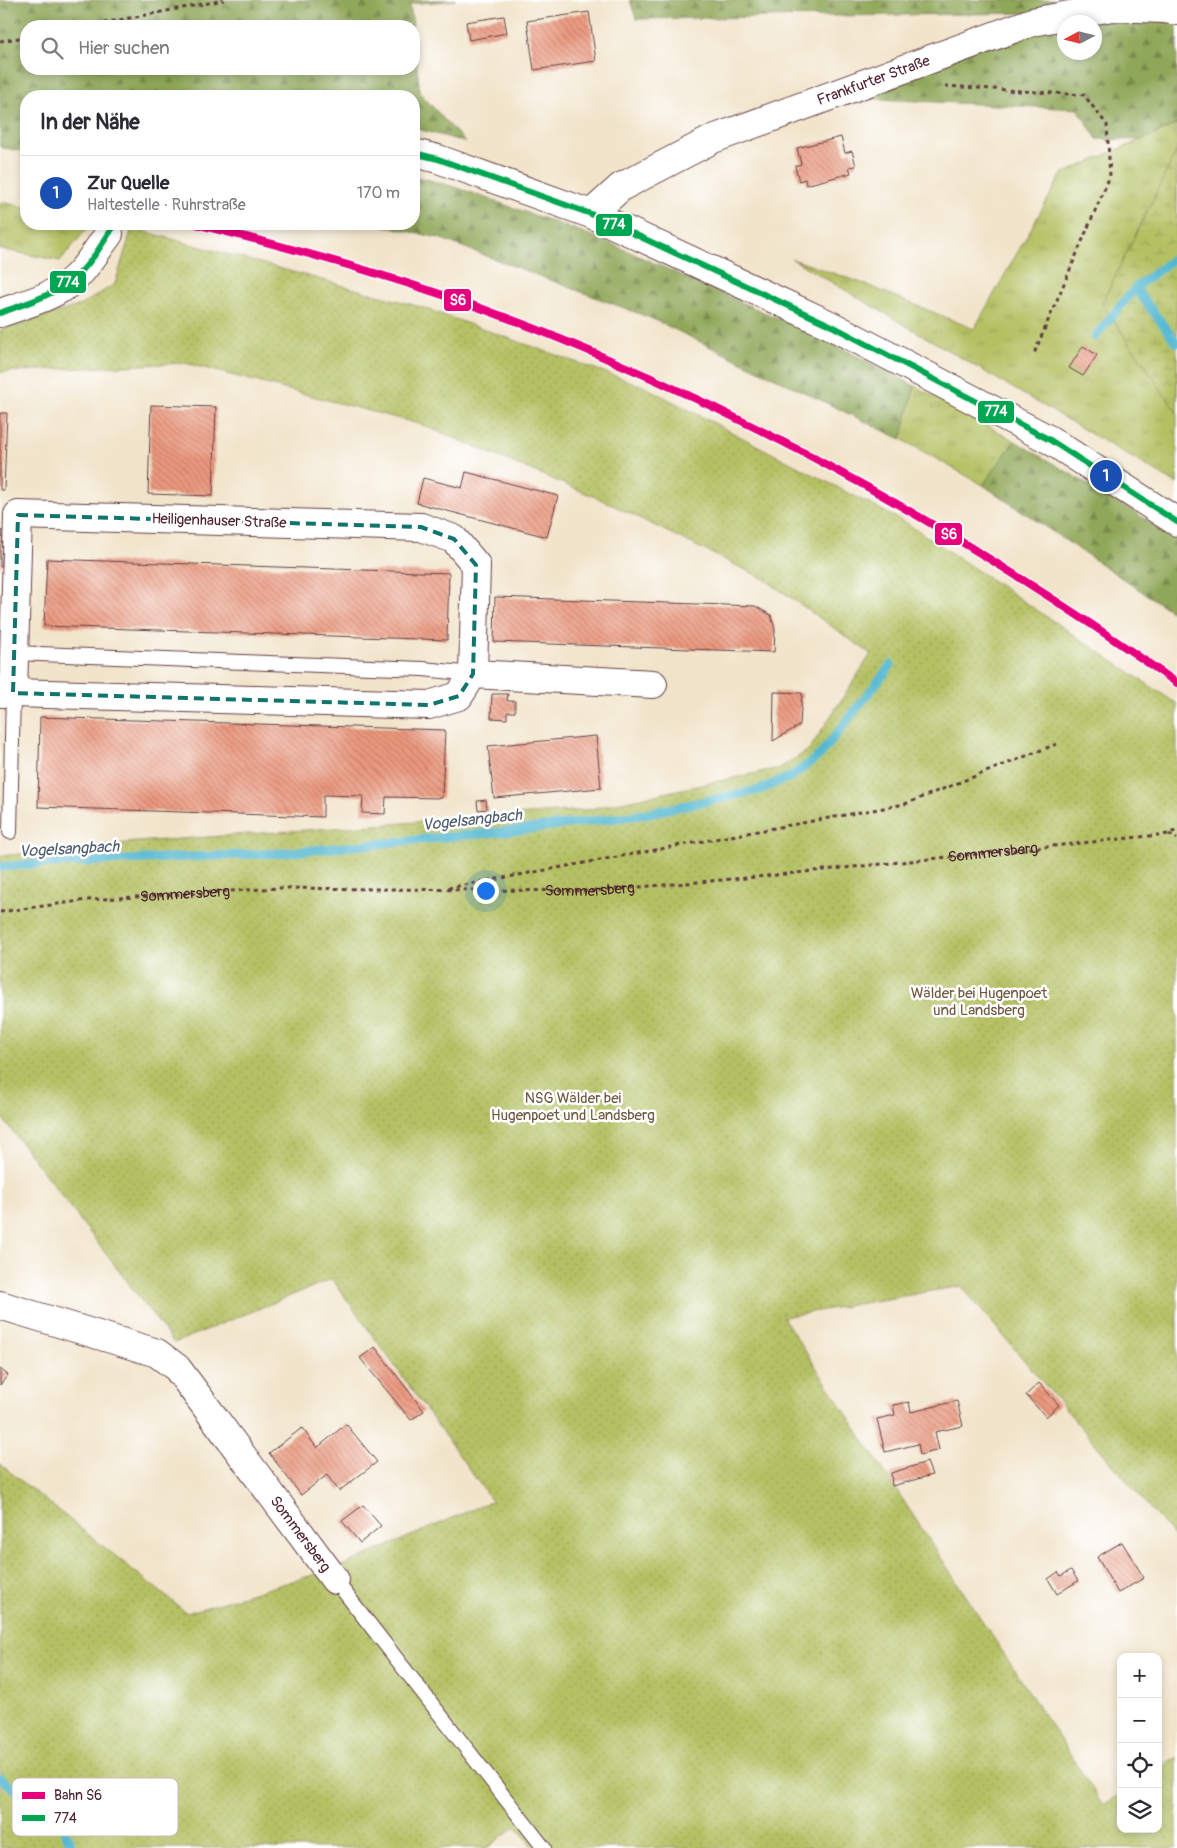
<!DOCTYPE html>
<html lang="de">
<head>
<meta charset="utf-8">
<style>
  :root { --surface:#fff; --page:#f7f7f7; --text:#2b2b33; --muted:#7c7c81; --line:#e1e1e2; --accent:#1f6fb2 }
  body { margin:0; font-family:Pangolin,sans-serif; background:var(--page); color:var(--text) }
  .controls { position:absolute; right:15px; bottom:15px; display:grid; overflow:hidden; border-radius:10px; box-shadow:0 2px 8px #0003 }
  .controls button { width:45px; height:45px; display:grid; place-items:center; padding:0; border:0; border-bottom:1px solid var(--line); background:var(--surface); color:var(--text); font:25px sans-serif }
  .compass { position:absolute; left:1057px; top:15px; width:45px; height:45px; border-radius:50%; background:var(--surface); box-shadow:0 2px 8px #0003; rotate:263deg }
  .you { position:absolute; left:485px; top:890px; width:18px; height:18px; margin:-12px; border:4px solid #fff; border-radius:50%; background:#1a73e8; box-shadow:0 0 0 8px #1a73e833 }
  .badge { display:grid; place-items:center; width:32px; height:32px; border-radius:50%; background:var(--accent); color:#fff; font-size:16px; font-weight:700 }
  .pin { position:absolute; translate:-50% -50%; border:2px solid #fff; box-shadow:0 1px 5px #0006 }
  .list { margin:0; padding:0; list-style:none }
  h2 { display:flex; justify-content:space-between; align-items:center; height:65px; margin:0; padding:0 20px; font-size:21px }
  h2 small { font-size:16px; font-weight:400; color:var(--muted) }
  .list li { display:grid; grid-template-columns:32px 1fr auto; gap:15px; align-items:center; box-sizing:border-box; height:75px; padding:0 20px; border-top:1px solid var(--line) }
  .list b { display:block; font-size:19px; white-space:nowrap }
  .list p { margin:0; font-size:16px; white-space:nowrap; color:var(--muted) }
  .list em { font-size:16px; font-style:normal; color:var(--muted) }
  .icon { flex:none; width:28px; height:28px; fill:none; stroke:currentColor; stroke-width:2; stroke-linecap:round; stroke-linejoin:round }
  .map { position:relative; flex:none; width:1177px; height:1848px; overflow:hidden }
  .search { position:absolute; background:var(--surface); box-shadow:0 2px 8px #0003; left:20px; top:20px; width:400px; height:55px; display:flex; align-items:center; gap:12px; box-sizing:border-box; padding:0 18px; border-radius:20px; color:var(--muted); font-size:19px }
  .panel { position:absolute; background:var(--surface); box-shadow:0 2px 8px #0003; left:20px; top:90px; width:400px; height:140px; border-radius:20px }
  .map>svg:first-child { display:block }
  .grass { fill:url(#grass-tufts); stroke:#7f7047 }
  .forest { fill:url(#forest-firs); stroke:#6c6342; fill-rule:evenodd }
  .wetland { fill:url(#wetland-marsh); stroke:#7f7047 }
  .park { fill:url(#park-dots); stroke:#7f7047 }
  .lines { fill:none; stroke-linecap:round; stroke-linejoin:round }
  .stream { stroke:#51b7d0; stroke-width:9 }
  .building { fill:url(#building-back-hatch) }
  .service-casing { stroke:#633d43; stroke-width:16 }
  .minor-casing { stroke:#633d43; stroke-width:30 }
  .secondary-casing { stroke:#633d43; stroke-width:30 }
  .path { stroke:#633d43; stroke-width:3; stroke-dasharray:4 4; stroke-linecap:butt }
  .service { stroke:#fff; stroke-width:14 }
  .minor { stroke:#fff; stroke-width:28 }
  .secondary { stroke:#fff; stroke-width:28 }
  .bus-1-casing { stroke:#fff; stroke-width:10 }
  .bus-1 { stroke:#00a651; stroke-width:6 }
  .rail-1-casing { stroke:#fff; stroke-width:11 }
  .rail-1 { stroke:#e6007e; stroke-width:8 }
  .marked { fill:none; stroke:#0f766e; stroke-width:4; stroke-dasharray:10 6; stroke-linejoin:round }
  .labels { text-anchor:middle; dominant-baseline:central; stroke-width:5; stroke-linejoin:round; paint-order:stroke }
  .street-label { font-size:15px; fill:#4a1f2b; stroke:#fff }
  .park-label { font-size:15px; fill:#6f583f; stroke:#fff }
  .water-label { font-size:16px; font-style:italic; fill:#4d5c6d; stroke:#fff }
  .key { fill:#fff; stroke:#c9bcbf; stroke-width:1 }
  .key-label { font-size:14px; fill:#4a1f2b }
  .line-badge { stroke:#fff; stroke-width:2 }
  .badge-label { font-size:14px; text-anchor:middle; font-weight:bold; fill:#fff }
</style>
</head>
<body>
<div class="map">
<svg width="1177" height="1848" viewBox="0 0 1177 1848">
  <defs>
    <pattern id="grass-tufts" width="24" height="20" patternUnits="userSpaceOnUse" patternTransform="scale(1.25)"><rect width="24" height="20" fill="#b4c163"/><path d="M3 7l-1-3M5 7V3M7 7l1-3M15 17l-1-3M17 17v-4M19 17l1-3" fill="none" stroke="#9ca556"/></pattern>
    <pattern id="forest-firs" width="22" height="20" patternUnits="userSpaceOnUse" patternTransform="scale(1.25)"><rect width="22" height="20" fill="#8fa759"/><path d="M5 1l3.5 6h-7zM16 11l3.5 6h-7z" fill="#77874a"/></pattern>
    <pattern id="wetland-marsh" width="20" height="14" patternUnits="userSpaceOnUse" patternTransform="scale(1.25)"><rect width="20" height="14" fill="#b4c163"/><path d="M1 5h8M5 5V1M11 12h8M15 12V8" fill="none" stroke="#9ca556"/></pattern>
    <pattern id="park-dots" width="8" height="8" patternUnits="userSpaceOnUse" patternTransform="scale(1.25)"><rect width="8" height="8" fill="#b4c163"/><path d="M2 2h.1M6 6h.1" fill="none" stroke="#9ca556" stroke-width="1.8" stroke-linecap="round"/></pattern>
    <pattern id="building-back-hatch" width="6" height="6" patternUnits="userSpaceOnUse" patternTransform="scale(1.25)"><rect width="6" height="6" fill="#eb987d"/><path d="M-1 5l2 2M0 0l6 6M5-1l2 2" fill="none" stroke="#c07b67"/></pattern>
  </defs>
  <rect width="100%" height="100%" fill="#fff"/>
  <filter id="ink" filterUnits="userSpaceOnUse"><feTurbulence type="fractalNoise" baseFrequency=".02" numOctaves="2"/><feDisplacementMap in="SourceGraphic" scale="10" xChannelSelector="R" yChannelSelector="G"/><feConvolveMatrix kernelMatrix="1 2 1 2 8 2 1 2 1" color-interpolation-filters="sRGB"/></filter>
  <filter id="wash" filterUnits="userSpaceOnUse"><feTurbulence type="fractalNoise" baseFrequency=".0096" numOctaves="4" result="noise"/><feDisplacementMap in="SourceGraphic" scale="20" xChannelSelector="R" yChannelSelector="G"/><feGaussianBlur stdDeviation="1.12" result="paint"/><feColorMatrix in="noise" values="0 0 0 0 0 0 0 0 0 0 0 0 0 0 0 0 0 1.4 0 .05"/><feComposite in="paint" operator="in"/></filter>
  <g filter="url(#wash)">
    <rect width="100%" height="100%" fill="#f1e4ca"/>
    <!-- grass -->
    <path class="grass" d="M1177,124V484L792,259L862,283L974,329L1062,174Z
      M0,202L26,207V224H91L60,261L0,249Z
      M915,386L1015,441L983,485L901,439Z"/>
    <!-- forest -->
    <path class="forest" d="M0,0H456L410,4L413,26H26V69H414V38L420,93L465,142L414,128V96H295L287,94L217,90L195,96H26V152L0,147Z
      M630,0H1177V124L1143,140L1097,139L1078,109L856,98L1028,13L636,19ZM1064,22H1094V52H1064Z
      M414,176L455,187L596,237L828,341L915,386L901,439L653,319L439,238L377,224H414Z
      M1015,441L1135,512L1177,541V615L983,485Z"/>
    <!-- wetland -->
    <path class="wetland" d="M1177,150V413L1102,303Z"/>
    <!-- park -->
    <path class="park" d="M132,228L421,307L643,386L908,524L1177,704V1540L961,1286L783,1317L1103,1805L1121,1794V1829H1158V1769L1177,1757V1848H533L516,1826L487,1848H0V1464L187,1613L339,1567L492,1501L332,1279L174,1343L0,1115V856L137,842L585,810L779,768L809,750L871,654L764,579L600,499L423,425L185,363L0,372V330L81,305L115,284Z"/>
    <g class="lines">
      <!-- stream -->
      <path class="stream" d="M1135,288L1177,343
        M1095,337L1135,288L1177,256
        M0,867L34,864L282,853L521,830L639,815L759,790L792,776L820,755L891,665
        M0,1778L62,1826L73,1848"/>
    </g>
    <g id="blocks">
      <!-- building -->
      <path class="building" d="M589,12L596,61L534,70L527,21Z
        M504,16L507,33L469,40L466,22Z
        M841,137L845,153L852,151L856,166L849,167L851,173L806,185L805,179L799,181L795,166L801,164L797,148Z
        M1083,346L1097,355L1083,376L1069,368Z
        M151,405L216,407L213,496L148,494Z
        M0,413H7L4,490H0Z
        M466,472L558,496L547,537L417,503L423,478L462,488Z
        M0,531H3L2,567H0Z
        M47,559L449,573L447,640L44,626Z
        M495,597L755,606L771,615L775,629L774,652L494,642Z
        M774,692L802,693L800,725L773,741Z
        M492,694H508L507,701H515V712H507V719L491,718Z
        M40,717L445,730L442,798L386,797L385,814L362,813L363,796L323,795V817L38,807Z
        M596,736L601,788L494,798L488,746Z
        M486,800L487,809L478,810L477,801Z
        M375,1347L424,1411L411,1420L360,1358Z
        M0,1369L8,1375L0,1385Z
        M1039,1383L1059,1405L1046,1417L1026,1395Z
        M957,1401L963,1426L935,1432L939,1450L920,1455L918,1444L885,1452L877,1419L895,1415L893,1405L909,1402L911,1412Z
        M346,1424L377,1462L339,1491L327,1475L301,1495L269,1453L302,1428L317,1448Z
        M927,1462L932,1475L892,1486L891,1473Z
        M363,1505L381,1526L360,1543L342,1521Z
        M1122,1542L1144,1578L1118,1593L1097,1557Z
        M1071,1570L1078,1581L1057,1594L1048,1579L1058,1572L1061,1576Z"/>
    </g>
  </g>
  <g filter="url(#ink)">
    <use href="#blocks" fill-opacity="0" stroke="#633d43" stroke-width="1"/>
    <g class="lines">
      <defs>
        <path id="service" d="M14,653L423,669L473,674
          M10,832L13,693
          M335,1580L544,1848"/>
        <g id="minor">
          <path id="s2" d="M591,214L621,187L713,139L1032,22L1112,7L1163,9L1177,11"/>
          <path d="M473,674L653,684"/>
          <path d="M0,693H13L429,705L459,696L473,674L476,565L454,539L421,527L18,515L13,693"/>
          <path id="s3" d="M0,1305L157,1353L177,1368L335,1580"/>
        </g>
        <path id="secondary" d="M414,153L438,159L591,214L830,325L1050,440L1177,522
          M0,313C25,304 55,297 75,278C88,266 98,248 109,234"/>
      </defs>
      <!-- service casing -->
      <use href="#service" class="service-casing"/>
      <!-- minor casing -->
      <use href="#minor" class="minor-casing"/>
      <!-- secondary casing -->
      <use href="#secondary" class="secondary-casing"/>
      <!-- path -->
      <g class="path">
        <path d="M88,26L224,0"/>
        <path d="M0,41L26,37"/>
        <path d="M945,86L1084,95L1107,125L1110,176L1033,356"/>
        <path d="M1169,834L1177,839"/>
        <path d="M448,888L905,804L1059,743"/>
        <path id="s1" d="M0,912L87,900L278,888L592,891L757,877L1168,834L1177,830"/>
      </g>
      <!-- service -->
      <use href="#service" class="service"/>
      <!-- minor -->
      <use href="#minor" class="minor"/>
      <!-- secondary -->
      <use href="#secondary" class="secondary"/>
      <defs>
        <path id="bus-1" d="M414,153L438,159L591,214L830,325L1050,440L1177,522
          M0,313C25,304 52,296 73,279C90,265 103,243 115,224"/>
      </defs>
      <!-- bus-1 casing -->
      <use href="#bus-1" class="bus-1-casing"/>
      <!-- bus-1 -->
      <use href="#bus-1" class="bus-1"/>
      <defs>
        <path id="rail-1" d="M196,224C311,253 425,285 536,329C767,421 974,540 1177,683"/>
      </defs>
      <!-- rail-1 casing -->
      <use href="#rail-1" class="rail-1-casing"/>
      <!-- rail-1 -->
      <use href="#rail-1" class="rail-1"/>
    </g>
  </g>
  <!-- marked area -->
  <path class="marked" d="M18,515L421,527L454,539L476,565L473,674L459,696L429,705L13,693Z"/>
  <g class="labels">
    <!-- street labels -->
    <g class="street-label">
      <text stroke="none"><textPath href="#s2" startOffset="315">Frankfurter Straße</textPath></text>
      <text transform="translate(219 521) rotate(2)">Heiligenhauser Straße</text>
      <text stroke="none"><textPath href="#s1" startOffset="996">Sommersberg</textPath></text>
      <text stroke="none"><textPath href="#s1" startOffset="591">Sommersberg</textPath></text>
      <text stroke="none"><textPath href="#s1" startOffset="186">Sommersberg</textPath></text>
      <text stroke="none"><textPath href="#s3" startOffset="396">Sommersberg</textPath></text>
    </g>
    <!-- park labels -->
    <g class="park-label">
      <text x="979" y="993">Wälder bei Hugenpoet<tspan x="979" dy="17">und Landsberg</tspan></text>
      <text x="573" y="1098">NSG Wälder bei<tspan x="573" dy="17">Hugenpoet und Landsberg</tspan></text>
    </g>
    <!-- water labels -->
    <g class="water-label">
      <text transform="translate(472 820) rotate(-6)">Vogelsangbach</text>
      <text transform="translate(69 849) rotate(-3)">Vogelsangbach</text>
    </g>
  </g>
  <!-- legend -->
  <rect x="12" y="1778" width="166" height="58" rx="8" class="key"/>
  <rect x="22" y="1792" width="23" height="7" fill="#e6007e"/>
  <rect x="22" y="1815" width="23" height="6" fill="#00a651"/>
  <g class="key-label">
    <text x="54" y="1800">Bahn S6</text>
    <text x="54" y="1823">774</text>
  </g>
  <g class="line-badge">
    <rect x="595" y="213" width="38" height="24" rx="5" fill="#00a651"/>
    <rect x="49" y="270" width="38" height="24" rx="5" fill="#00a651"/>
    <rect x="443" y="288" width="29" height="24" rx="5" fill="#e6007e"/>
    <rect x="977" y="400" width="38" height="24" rx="5" fill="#00a651"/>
    <rect x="934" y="522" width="29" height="24" rx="5" fill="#e6007e"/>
  </g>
  <g class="badge-label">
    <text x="614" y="229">774</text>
    <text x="68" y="287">774</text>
    <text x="458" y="305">S6</text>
    <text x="996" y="416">774</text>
    <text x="949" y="539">S6</text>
  </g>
</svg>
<div class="controls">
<button>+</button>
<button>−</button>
<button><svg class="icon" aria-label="locate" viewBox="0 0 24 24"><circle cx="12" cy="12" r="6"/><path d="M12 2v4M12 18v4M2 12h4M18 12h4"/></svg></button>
<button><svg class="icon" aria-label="layers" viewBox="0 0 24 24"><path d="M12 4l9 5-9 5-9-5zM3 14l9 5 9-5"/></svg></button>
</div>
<svg class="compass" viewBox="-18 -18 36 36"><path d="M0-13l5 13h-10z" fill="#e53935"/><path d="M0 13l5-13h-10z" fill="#7c7c81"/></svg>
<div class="you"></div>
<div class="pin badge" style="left:1106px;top:476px;background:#1a4fb4">1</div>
<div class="search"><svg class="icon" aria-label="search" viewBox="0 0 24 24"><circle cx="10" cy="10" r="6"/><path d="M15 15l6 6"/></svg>Hier suchen</div>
<section class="panel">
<h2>In der Nähe<small></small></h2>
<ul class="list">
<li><span class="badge" style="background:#1a4fb4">1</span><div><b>Zur Quelle</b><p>Haltestelle · Ruhrstraße</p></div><em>170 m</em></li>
</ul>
</section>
</div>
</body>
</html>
